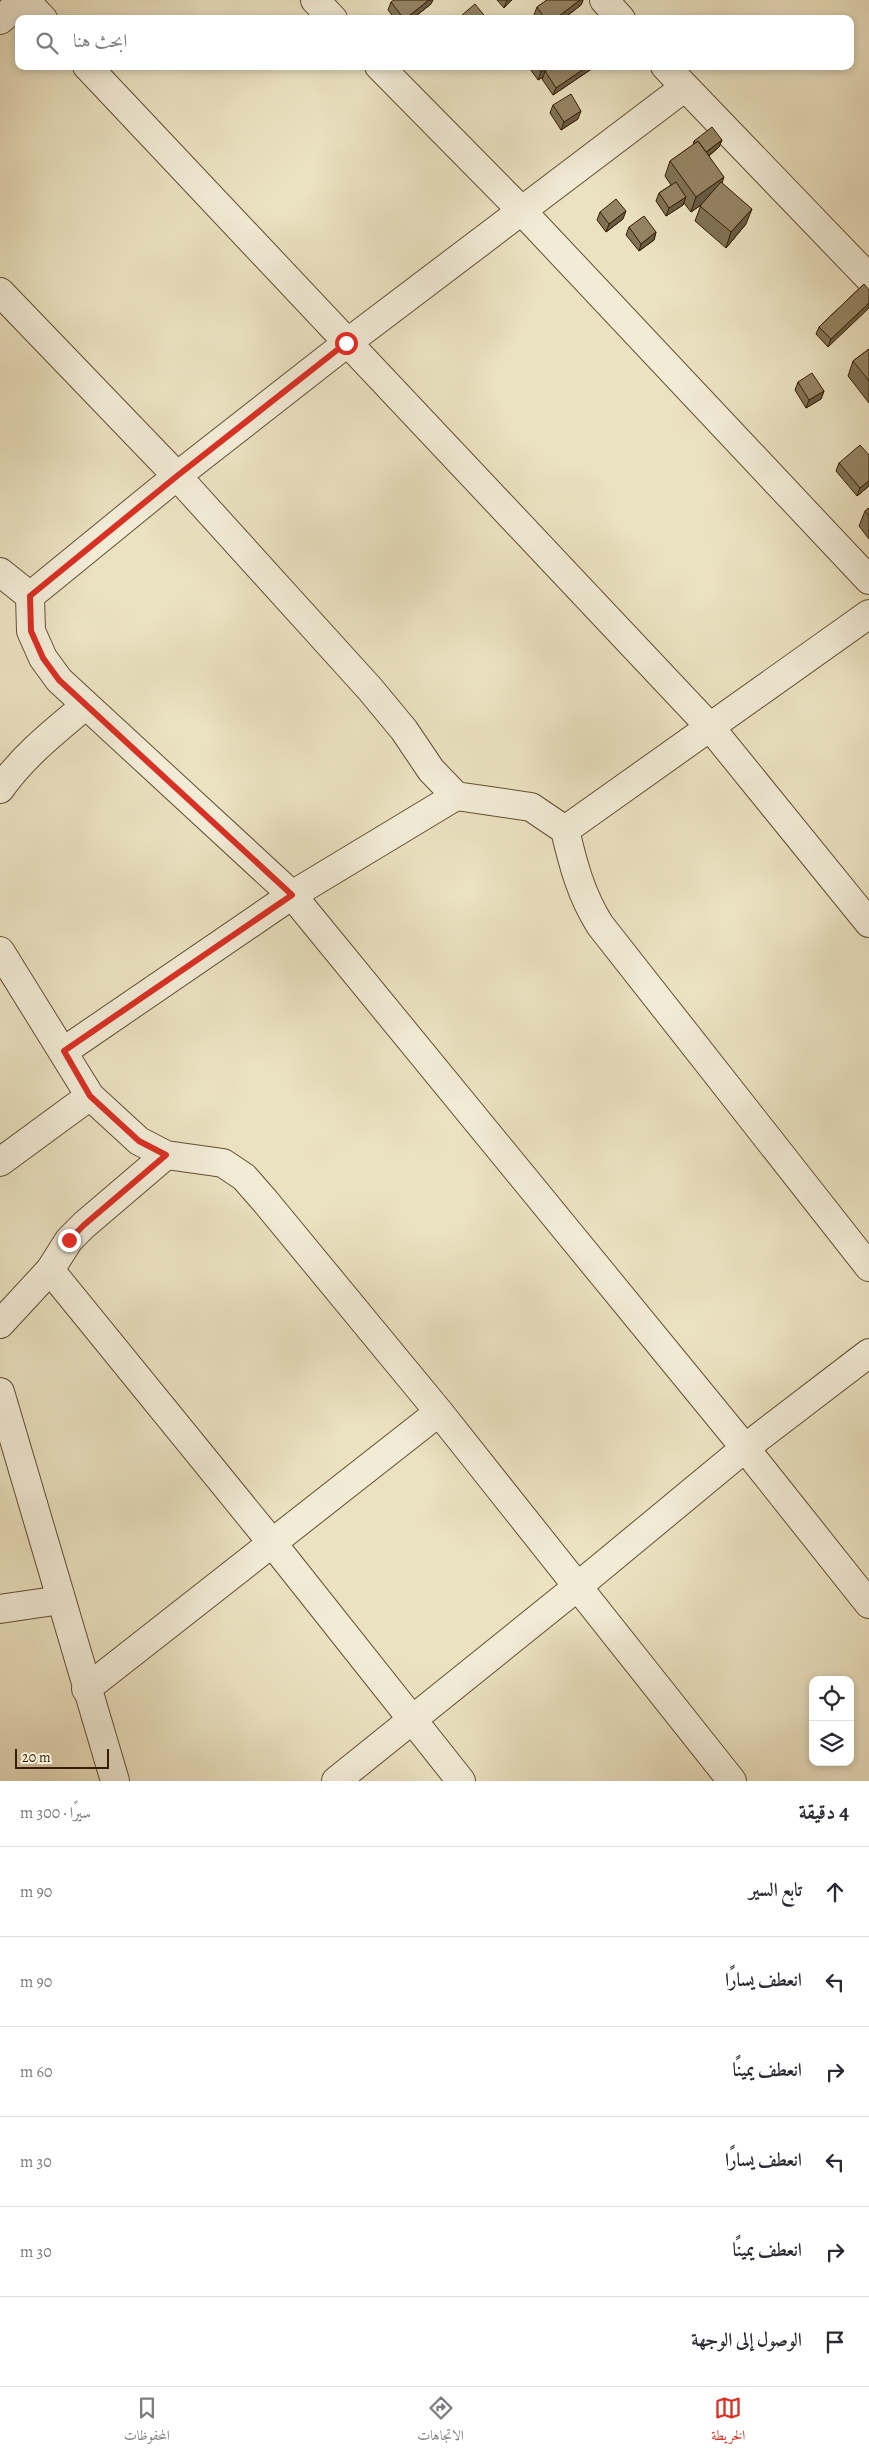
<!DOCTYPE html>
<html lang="ar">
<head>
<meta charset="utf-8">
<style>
  :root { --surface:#fff; --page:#f7f7f7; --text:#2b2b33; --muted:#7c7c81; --line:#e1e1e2; --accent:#d93025 }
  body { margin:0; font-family:Alegreya,Amiri,serif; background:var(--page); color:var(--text); direction:rtl }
  .controls { position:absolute; right:15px; bottom:15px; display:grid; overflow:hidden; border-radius:10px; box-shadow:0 2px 8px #0003 }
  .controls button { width:45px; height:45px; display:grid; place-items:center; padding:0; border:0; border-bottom:1px solid var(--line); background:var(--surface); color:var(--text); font:25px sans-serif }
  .scale { position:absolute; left:15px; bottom:12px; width:94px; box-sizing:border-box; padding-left:5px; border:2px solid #371e00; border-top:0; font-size:14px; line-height:18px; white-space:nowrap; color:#371e00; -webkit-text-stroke:4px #f2ecd7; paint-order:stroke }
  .stop { position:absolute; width:15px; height:15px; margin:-11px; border:4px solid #d93025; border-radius:50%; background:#fff }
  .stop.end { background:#d93025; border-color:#fff; box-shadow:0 1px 5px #0008 }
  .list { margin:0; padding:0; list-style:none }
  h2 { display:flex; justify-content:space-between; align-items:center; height:65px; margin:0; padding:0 20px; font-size:21px }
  h2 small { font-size:16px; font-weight:400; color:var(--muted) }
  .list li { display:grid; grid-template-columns:32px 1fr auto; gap:15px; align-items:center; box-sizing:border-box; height:90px; padding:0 20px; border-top:1px solid var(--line) }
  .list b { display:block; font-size:19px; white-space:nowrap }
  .list em { font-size:16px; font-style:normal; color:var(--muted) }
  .icon { flex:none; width:28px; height:28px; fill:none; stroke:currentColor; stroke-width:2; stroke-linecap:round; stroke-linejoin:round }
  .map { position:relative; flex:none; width:869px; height:1781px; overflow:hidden; direction:ltr }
  .search { position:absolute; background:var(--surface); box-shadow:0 2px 8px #0003; left:15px; right:15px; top:15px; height:55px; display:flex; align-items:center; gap:12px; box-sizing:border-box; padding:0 18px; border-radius:10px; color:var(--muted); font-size:19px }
  .sheet { height:605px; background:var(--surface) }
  nav { display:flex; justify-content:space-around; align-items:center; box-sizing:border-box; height:70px; border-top:1px solid var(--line); background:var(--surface); font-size:14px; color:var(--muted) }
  nav a { display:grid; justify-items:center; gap:2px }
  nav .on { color:var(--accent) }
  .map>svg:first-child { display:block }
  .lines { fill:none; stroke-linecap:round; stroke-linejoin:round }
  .street-casing { stroke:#644f30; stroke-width:30 }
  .street { stroke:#f2ecd7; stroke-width:28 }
  .wall { fill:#807256; stroke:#371e00 }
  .shaded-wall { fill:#685c46; stroke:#371e00 }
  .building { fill:#958464; stroke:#371e00 }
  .route { stroke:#d93025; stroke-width:6 }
</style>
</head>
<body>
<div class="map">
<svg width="869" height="1781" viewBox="0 0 869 1781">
  <rect width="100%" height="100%" fill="#ebe2c1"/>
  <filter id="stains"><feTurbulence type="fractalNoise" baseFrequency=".004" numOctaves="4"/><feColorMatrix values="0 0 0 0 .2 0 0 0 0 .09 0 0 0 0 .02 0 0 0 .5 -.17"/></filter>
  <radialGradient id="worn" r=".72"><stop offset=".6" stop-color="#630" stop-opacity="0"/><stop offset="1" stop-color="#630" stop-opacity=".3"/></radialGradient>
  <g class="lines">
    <defs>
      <path id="street" d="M25,0L43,19
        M315,0L333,19
        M604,0L621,19
        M0,20L24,0
        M87,66L710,727L869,923
        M379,66L520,209L869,580
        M665,66L869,278
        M0,292L177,476L370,689L404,730L431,770L456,796L531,807L565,830C573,864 581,895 600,925L869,1267
        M0,572L30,596
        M30,596L31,631L43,658L59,680L292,895L745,1448L869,1604
        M30,596L177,476L347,343L685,87
        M0,789C24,755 55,731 86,705
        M565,830L869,614
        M0,951L90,1096L139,1141L166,1155L223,1163L244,1177L265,1201L439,1412L732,1781
        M64,1051L292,895L456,796
        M0,1162L90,1096
        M50,1270L273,1544L461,1781
        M0,1324L50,1270L69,1240L84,1225L166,1155
        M0,1392L115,1781
        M0,1609L61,1600
        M86,1689L439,1412
        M336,1781L577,1587L745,1448L869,1353"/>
    </defs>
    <!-- street casing -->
    <use href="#street" class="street-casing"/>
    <!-- street -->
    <use href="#street" class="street"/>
  </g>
  <!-- wall -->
  <path class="wall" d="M497,0H512L504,8Z
    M547,0H583L581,5L563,19H537L534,15L537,7Z
    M391,2L431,4L412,19H395L388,10Z
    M528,66H596L553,95L542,79L543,77L538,80Z
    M553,105L578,119L561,130L550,113Z
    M722,140L719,147L709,156L722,183L746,224L726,248L695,221L701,205L691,212L684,203L683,205L666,216L656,201L659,193L671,185L665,176L670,161L693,145L694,141Z
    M600,212L623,219L606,232L597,220Z
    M629,227L656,232L654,240L639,251L626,235Z
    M864,284L828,347L816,334L819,327Z
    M869,349V403L848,376L853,361Z
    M798,382L824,391L821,399L806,408L795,390Z
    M869,455V486L857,496L836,471L839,463Z
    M869,508V539L859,526L865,511Z"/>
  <!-- shaded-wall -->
  <path class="shaded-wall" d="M429,0H433L431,4L412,19H405Z
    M507,0H512L504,8Z
    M580,0H583L581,5L563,19H555Z
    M549,66H553L545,71L543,77L538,80L541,72Z
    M588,66H596L553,95L556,88Z
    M581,111L578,119L561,130L564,122Z
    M722,140L719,147L702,161L704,154Z
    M724,177L719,192L691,212L696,197Z
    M686,197L683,205L666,216L669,208Z
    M752,209L746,224L726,248L731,232Z
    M626,211L623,219L606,232L609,224Z
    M656,232L654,240L639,251L641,244Z
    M869,303V308L828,347L831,339Z
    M824,391L821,399L806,408L809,400Z
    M869,481V486L857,496L860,488Z"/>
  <!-- building -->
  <path class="building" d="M394,0H429L405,19H404L391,2Z
    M547,0H580L555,19H545L537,7Z
    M475,4L487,19H465L462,15Z
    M537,66H549L541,72Z
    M552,66H588L556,88L545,71Z
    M571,94L581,111L564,122L553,105Z
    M712,127L722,140L706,152L698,141L696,143L694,141Z
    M698,141L724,177L696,197L670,161Z
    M676,182L686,197L669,208L659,193Z
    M721,182L752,209L731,232L700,206Z
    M616,199L626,211L609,224L600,212Z
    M644,216L656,232L641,244L629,227Z
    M864,284L869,290V303L831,339L819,327Z
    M869,349V381L853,361Z
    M812,373L824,391L809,400L798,382Z
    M860,445L869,455V481L860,488L839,463Z
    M869,508V516L865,511Z"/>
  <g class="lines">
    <!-- route -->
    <path class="route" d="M69,1240L84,1225L166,1155L139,1141L90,1096L64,1051L292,895L59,680L43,658L31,631L30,596L177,476L346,343"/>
  </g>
  <rect width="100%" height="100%" filter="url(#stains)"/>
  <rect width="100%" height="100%" fill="url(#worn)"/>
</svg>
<div class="controls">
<button><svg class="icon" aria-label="locate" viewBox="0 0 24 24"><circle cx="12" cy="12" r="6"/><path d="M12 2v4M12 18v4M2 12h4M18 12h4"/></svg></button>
<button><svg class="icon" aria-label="layers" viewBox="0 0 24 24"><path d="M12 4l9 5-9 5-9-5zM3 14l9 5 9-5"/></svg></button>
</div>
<div class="scale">20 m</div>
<div class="stop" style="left:346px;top:343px"></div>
<div class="stop end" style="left:69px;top:1240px"></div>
<div class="search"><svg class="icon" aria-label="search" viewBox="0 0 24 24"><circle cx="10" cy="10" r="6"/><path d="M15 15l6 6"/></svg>ابحث هنا</div>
</div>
<section class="sheet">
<h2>4 دقيقة<small>سيرًا · 300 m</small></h2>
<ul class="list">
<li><svg class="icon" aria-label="ahead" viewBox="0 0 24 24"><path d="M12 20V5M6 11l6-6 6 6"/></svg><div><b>تابع السير</b></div><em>90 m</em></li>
<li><svg class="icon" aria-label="left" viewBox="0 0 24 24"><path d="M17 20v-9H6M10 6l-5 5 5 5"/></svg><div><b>انعطف يسارًا</b></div><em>90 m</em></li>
<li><svg class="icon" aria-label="right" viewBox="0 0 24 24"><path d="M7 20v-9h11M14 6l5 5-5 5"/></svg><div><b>انعطف يمينًا</b></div><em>60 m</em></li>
<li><svg class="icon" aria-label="left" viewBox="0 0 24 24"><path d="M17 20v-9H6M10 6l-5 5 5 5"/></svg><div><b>انعطف يسارًا</b></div><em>30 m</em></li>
<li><svg class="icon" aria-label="right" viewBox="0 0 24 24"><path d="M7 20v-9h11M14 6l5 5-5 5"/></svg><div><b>انعطف يمينًا</b></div><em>30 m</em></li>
<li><svg class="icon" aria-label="arrive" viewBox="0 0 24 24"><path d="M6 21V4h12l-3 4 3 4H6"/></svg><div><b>الوصول إلى الوجهة</b></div></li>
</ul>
</section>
<nav>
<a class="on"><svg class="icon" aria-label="map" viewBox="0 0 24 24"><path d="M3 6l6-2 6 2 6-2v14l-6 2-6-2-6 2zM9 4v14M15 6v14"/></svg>الخريطة</a>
<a><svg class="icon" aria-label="directions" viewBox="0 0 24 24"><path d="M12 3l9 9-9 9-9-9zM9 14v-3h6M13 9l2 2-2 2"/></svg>الاتجاهات</a>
<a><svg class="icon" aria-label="saved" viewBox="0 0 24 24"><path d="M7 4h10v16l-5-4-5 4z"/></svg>المحفوظات</a>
</nav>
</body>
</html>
